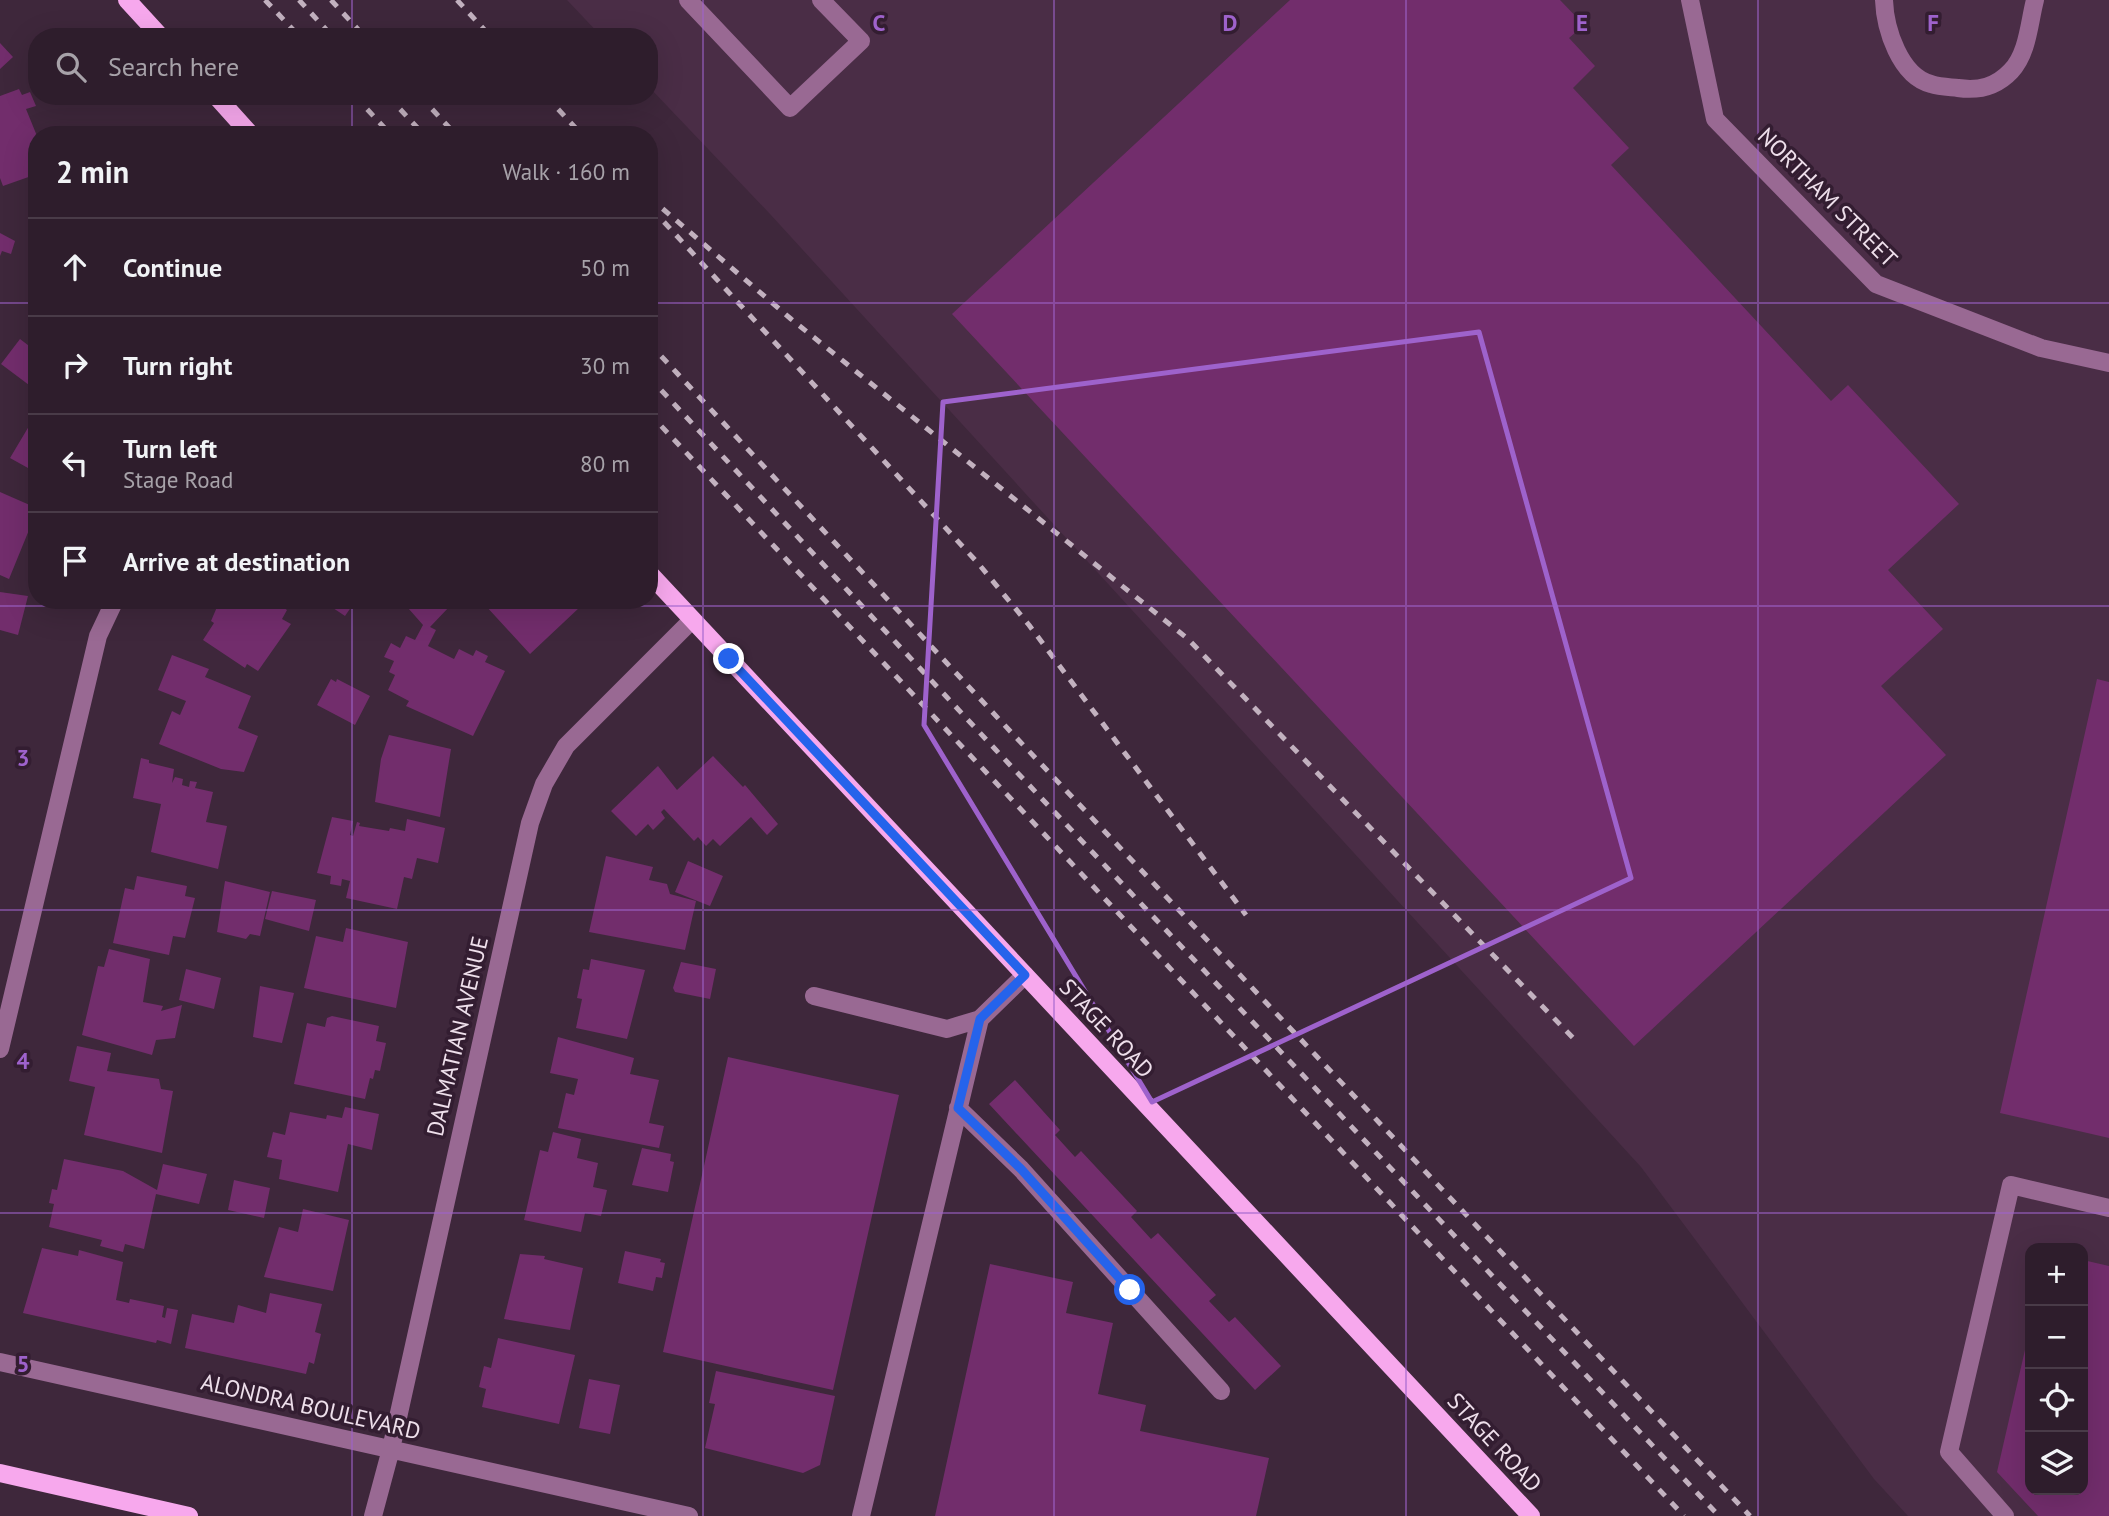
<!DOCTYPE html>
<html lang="en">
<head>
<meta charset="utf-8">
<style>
  :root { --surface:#2e1d2c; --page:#362634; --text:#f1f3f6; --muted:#a7a2a9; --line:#493b48 }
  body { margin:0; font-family:"PT Sans",sans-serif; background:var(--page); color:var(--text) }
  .controls { position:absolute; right:21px; bottom:21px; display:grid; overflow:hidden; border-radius:14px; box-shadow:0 7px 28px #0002 }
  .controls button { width:63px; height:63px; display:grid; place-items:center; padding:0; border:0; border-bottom:2px solid var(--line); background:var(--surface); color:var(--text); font:35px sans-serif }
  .stop { position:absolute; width:21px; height:21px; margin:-16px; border:5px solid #2563eb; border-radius:50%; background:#fff }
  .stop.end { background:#2563eb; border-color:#fff; box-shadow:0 2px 7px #0008 }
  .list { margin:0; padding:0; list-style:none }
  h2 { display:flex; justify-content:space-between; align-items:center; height:91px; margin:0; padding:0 28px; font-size:30px }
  h2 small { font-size:23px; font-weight:400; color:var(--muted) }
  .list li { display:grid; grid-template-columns:46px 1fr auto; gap:21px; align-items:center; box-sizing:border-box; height:98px; padding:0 28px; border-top:2px solid var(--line) }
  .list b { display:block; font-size:26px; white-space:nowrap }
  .list p { margin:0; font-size:23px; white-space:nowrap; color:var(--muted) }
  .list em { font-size:23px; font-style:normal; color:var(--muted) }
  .icon { flex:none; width:38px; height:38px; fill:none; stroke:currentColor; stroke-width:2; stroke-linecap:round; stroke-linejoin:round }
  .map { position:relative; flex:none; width:2109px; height:1516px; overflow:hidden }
  .search { position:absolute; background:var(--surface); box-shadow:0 7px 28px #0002; left:28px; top:28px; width:630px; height:77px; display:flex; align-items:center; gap:18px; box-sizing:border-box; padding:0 24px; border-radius:28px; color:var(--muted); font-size:26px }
  .panel { position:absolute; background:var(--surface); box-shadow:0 7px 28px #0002; left:28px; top:126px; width:630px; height:483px; border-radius:28px }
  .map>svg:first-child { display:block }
  .built { fill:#4a2d46; fill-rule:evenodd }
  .building { fill:#722d6c }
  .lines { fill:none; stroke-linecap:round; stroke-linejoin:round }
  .minor { stroke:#996993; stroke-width:18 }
  .major { stroke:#f7a8ed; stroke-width:18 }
  .rail { stroke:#c2b1bf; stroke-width:5; stroke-dasharray:9 9; stroke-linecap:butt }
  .route { stroke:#2563eb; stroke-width:9 }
  .marked { fill:none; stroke:#9e62cc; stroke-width:5; stroke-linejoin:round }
  .grid { fill:none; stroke:#9e62cc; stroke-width:2; stroke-opacity:0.55 }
  .labels { text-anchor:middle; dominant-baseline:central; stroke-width:7; stroke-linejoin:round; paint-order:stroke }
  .street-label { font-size:23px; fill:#eedfeb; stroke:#331d31 }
  .grid-label { font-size:23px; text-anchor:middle; font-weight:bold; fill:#9e62cc; stroke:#331d31; stroke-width:7; stroke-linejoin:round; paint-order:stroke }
</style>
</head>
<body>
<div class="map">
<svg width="2109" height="1516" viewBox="0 0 2109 1516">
  <rect width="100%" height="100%" fill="#3e273b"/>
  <!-- built -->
  <path class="built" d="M567,0H2109V1516H1908L1874,1479L1641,1167L770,214L649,87V37H602ZM2030,1248H2083V1490H2030Z"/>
  <!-- building -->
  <path class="building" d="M1290,0H1560L1584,25L1569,38L1595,66L1573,88L1629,148L1611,165L1831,401L1848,385L1959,504L1888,570L1943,629L1881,686L1946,755L1634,1046L952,314Z
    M0,43L13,57L0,69Z
    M19,89L22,95L30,92L36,106L26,109L37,136V174L3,186L0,178V96Z
    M0,233L15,241L11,254L2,251L0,256Z
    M20,339L37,352V375L29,385L1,364Z
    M35,416L37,417V473L10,458Z
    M0,492L32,506L37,495V533L29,530L9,579L0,575Z
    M0,592L28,596L18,635L0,630Z
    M220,600H273L287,610L282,619L291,624L258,671L247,664L245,668L203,640L214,623L211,621Z
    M321,600H356L345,616Z
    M401,600H445L450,606L430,627L436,630L428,646L454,659L459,649L473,656L476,650L488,656L485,662L505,671L473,736L406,706L409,701L388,690L395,675L389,672L394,661L384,657L391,643L400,648L406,636L415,640L423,625Z
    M490,600H574L580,607L530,654L485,605Z
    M172,655L209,669L205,677L251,696L238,728L258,736L244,772L221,769L159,744L172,711L180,715L186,701L158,690Z
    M331,679L336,682L337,679L370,696L355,725L317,705Z
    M2097,679L2109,682V1138L2000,1113Z
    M389,735L451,749L440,817L375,802L381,759Z
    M713,756L743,787L745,785L778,824L767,835L751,817L720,846L713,839L706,846L698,837L694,841L664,809L661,812L665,818L653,830L648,824L636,836L611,811L658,766L677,790Z
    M141,758L149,760V763L174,769L172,783L175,777L183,779L182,785L189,787L190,781L197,782L195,788L213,792L206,822L227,826L218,869L151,852L161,804L133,798Z
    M332,817L353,821L350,835L353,836L357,822L360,823L359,826L389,831L390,828L405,831L407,819L445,828L438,863L417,858L412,879L404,877L397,909L346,898L350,881L342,879L341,886L330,884L331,876L317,873Z
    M606,856L653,867L649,880L667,884L670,894L696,901L685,950L589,932Z
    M688,861L723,876L710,906L675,892Z
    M137,876L187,886L185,896L195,898L185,938L173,936L169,955L113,943L125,888L134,890Z
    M225,881L270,892L260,936L250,934L246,939L217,932Z
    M272,891L316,900L309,931L265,919Z
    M346,928L408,942L396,1008L304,988L316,936L343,942Z
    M109,949L150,959L143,1002L163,1006L161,1011L182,1005L175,1038L156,1040L152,1055L82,1035L98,966L104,967Z
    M591,959L645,970L627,1039L576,1028L582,999L577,998L583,969L589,970Z
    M681,962L716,969L710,999L675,992L673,988Z
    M186,969L221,978L214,1009L179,1000Z
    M260,986L294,993L282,1043L253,1037Z
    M332,1016L379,1026L376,1041L386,1043L380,1071L375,1070L373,1079L370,1078L365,1099L294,1084L307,1023L325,1027L327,1018Z
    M558,1037L634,1058L630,1074L659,1080L649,1123L664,1126L659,1148L558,1128L566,1093L574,1095L578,1079L550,1073Z
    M77,1046L111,1053L107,1071L159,1079L161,1089L173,1091L162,1153L84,1135L95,1087L69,1081Z
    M728,1057L899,1095L833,1390L663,1352Z
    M1015,1080L1060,1130L1055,1135L1075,1157L1081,1151L1137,1211L1131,1217L1151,1239L1158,1233L1216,1295L1209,1301L1229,1322L1235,1317L1281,1366L1255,1390L989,1104Z
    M345,1107L379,1114L372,1150L348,1144L338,1192L279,1179L282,1160L267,1157L273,1132L285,1135L290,1112L326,1119L327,1115L342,1118Z
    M553,1132L581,1139L577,1158L598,1163L593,1187L607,1190L601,1216L585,1213L581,1232L524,1220L540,1150L548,1152Z
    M642,1148L671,1154L670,1161L674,1162L668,1192L632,1185Z
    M64,1159L123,1171L157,1190L163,1164L207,1174L199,1204L156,1194L144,1249L125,1244L123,1252L100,1246L102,1240L49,1227L54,1204L49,1203L52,1189L57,1190Z
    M234,1180L270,1188L264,1218L228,1210Z
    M303,1209L349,1220L333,1291L264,1277L279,1227L298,1232Z
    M42,1248L78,1256L79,1250L123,1262L116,1300L129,1303L130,1299L164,1306L162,1317L165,1318L167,1308L178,1310L171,1344L157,1340L156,1343L23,1313Z
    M625,1251L661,1259L660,1262L665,1263L662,1278L656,1277L653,1291L618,1283Z
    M520,1254L545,1256L544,1259L583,1268L570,1330L504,1319Z
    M2083,1260L2109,1266V1516H2038L1997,1472L2030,1328V1490H2083Z
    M990,1264L1073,1282L1066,1313L1113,1323L1098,1394L1146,1405L1140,1431L1269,1458L1256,1516H935Z
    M270,1293L322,1304L315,1332L321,1334L314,1364L309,1362L306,1374L185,1348L192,1314L234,1323L238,1305L266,1313Z
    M498,1338L575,1355L559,1424L482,1407L486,1389L479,1387L484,1366L491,1368Z
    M716,1371L835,1396L820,1465L803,1473L705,1448L715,1404L709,1403Z
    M589,1379L620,1385L610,1434L579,1428Z"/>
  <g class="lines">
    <!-- minor -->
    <path class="minor" d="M688,0L790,108L861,41L821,0
      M1690,0L1715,119L1876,284L2041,348L2109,363
      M1884,0C1885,29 1900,76 1931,84C1940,87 1949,87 1958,88C1979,91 1996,87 2011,71C2028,53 2029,23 2035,0
      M814,996L947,1029L980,1019
      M0,1049L98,636L115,600
      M958,1108L1021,1169L1221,1391
      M0,1362L689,1516
      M373,1516L391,1449L530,823L544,784L566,746L692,620
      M861,1516L980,1019L1025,975
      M2005,1516L1949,1452L2011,1185L2109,1208"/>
    <!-- major -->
    <path class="major" d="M127,0L161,37
      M216,96L251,135
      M649,573L1531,1516
      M0,1473L189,1516"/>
    <!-- rail -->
    <path class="rail" d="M265,0L300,37
      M299,0L333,37
      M331,0L365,37
      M457,0L491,37
      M355,96L391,135
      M388,96L424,135
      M420,96L456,135
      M546,96L582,135
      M649,197L791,319L1188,639L1574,1039
      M664,222L977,562L1029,625L1246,915
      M649,343L1010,731L1750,1516
      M649,377L995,749L1719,1516
      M649,413L1684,1516"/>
  </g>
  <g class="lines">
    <!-- route -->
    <path class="route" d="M729,659L1025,975L980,1019L958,1108L1021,1169L1130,1290"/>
  </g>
  <!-- marked area -->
  <path class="marked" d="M1479,332L1631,878L1152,1102L924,725L943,402Z"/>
  <!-- grid -->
  <path class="grid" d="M352,0V37M703,0V1516M1054,0V1516M1406,0V1516M1758,0V1516M352,96V135M0,303H37M649,303H2109M352,600V1516M0,606H2109M0,910H2109M0,1213H2109"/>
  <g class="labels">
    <!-- street labels -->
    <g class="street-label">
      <text transform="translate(1828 197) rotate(45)">NORTHAM STREET</text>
      <text transform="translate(1107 1028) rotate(47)">STAGE ROAD</text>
      <text transform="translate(457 1036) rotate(-77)">DALMATIAN AVENUE</text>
      <text transform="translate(311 1406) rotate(13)">ALONDRA BOULEVARD</text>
      <text transform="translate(1495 1442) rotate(47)">STAGE ROAD</text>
    </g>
  </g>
  <g class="grid-label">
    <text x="879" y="31">C</text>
    <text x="1230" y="31">D</text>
    <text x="1582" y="31">E</text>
    <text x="1933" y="31">F</text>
    <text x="23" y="766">3</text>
    <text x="23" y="1069">4</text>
    <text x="23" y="1372">5</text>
  </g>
</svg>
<div class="controls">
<button>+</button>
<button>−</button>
<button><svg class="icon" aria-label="locate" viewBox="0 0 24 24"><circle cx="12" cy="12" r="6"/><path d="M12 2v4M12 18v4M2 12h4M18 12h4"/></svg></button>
<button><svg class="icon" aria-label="layers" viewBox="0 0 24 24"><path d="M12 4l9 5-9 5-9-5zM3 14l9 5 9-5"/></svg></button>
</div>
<div class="stop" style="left:1130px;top:1290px"></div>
<div class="stop end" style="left:729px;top:659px"></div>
<div class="search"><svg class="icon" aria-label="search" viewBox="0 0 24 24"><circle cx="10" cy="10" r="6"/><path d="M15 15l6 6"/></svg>Search here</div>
<section class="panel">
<h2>2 min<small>Walk · 160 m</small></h2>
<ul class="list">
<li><svg class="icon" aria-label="ahead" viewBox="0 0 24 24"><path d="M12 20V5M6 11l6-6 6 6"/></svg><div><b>Continue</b></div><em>50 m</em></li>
<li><svg class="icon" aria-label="right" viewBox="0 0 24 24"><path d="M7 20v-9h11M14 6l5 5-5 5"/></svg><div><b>Turn right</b></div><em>30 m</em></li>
<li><svg class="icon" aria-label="left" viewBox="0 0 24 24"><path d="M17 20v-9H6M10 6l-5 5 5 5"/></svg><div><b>Turn left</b><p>Stage Road</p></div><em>80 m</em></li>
<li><svg class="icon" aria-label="arrive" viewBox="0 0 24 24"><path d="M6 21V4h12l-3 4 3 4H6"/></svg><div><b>Arrive at destination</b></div></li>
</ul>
</section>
</div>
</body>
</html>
